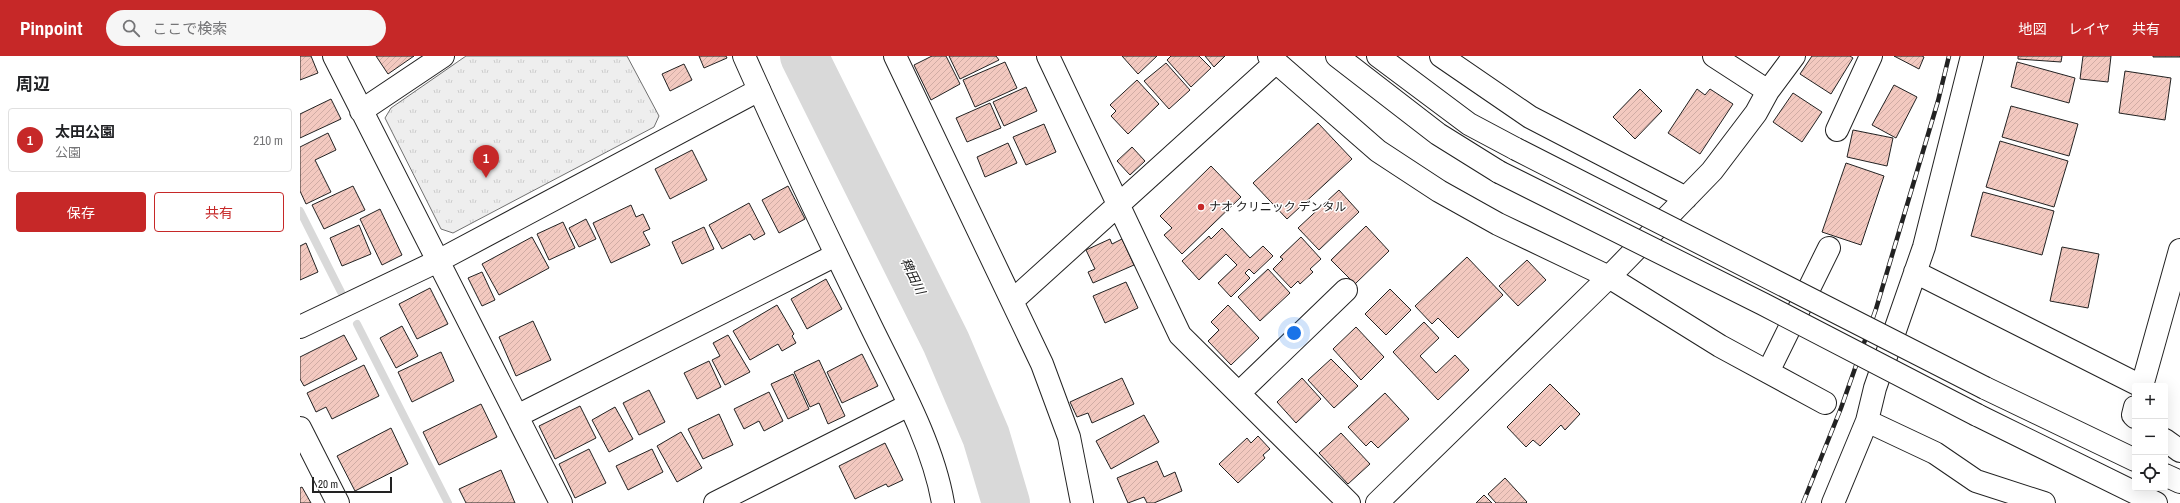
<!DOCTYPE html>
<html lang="ja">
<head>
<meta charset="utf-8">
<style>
  :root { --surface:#fff; --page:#f6f6f6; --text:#202124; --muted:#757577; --line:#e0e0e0; --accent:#c62828 }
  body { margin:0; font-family:"Archivo Narrow","Noto Sans JP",sans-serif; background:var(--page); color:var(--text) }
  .controls { position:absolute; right:12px; bottom:12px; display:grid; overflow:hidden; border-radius:4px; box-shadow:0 4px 16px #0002 }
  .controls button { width:36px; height:36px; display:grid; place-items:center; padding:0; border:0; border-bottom:1px solid var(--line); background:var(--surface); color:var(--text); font:20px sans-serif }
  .scale { position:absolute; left:12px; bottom:10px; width:80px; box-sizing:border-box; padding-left:4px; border:2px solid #222; border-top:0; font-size:11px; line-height:14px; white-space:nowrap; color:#222; -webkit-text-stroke:3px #fff; paint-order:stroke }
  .you { position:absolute; left:994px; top:277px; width:14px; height:14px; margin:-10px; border:3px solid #fff; border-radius:50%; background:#1a73e8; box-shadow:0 0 0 6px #1a73e833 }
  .badge { display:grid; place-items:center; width:26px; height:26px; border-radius:50%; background:var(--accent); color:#fff; font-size:13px; font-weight:700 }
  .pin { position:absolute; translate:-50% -33px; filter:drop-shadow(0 1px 2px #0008) }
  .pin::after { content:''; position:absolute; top:21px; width:14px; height:12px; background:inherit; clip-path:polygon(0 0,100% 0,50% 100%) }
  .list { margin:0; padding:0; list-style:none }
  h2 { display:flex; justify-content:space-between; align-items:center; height:52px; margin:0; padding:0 16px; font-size:17px }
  h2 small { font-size:13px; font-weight:400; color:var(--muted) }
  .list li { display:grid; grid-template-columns:26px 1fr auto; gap:12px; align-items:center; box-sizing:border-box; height:64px; margin:0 8px 8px; padding:0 8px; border:1px solid var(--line); border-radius:4px }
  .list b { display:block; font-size:15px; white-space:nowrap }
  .list p { margin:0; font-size:13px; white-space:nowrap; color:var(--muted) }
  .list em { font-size:13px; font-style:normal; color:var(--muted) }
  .actions { display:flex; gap:8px; padding:12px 16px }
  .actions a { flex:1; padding:9px 0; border:1px solid var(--accent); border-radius:4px; text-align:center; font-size:14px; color:var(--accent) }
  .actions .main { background:var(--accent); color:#fff }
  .icon { flex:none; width:22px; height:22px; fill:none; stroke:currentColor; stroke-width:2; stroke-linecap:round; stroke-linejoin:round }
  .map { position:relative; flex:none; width:1880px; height:447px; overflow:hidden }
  header { display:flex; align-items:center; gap:24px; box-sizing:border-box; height:56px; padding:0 20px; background:var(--accent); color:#fff }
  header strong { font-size:19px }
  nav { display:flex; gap:22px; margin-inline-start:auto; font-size:14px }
  .search { width:280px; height:36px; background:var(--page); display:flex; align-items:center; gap:10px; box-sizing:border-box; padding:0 14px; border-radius:22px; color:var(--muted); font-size:15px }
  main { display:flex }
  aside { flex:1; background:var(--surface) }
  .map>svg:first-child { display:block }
  .park { fill:url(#park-tufts); stroke:#6f6f6f }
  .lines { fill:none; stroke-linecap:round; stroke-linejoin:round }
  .stream { stroke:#d9d9d9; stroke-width:8 }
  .river { stroke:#d9d9d9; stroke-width:48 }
  .building { fill:url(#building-hatch); stroke:#222 }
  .minor-casing { stroke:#222; stroke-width:24 }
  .tertiary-casing { stroke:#222; stroke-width:24 }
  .minor { stroke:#fff; stroke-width:22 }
  .tertiary { stroke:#fff; stroke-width:22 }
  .rail-casing { stroke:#222; stroke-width:4.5 }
  .rail { stroke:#fff; stroke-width:3; stroke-dasharray:9; stroke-linecap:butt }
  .tertiary-bridge-casing { stroke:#222; stroke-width:24; stroke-linecap:butt }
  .tertiary-bridge { stroke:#fff; stroke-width:22 }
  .poi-dot { fill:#c62828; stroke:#fff; stroke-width:1.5 }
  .labels { text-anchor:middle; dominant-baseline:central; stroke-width:3; stroke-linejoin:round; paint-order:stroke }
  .poi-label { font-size:12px; fill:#222; stroke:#fff; text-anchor:start }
  .water-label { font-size:13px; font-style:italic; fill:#222; stroke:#fff }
</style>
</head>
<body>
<header>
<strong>Pinpoint</strong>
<div class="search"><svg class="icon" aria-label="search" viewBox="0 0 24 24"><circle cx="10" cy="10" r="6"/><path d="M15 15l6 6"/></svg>ここで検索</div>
<nav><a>地図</a><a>レイヤ</a><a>共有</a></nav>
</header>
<main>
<aside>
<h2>周辺<small></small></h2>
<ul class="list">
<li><span class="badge">1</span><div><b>太田公園</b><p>公園</p></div><em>210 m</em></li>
</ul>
<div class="actions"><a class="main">保存</a><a>共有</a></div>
</aside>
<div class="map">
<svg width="1880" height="447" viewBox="0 0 1880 447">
  <defs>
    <pattern id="park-tufts" width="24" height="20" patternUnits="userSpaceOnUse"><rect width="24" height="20" fill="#eee"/><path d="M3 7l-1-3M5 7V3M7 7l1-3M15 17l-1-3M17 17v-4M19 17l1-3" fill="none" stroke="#ccc"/></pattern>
    <pattern id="building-hatch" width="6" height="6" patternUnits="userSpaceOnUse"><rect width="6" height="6" fill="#f3c9c0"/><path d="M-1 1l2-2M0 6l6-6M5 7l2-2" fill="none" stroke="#d0aca5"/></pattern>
  </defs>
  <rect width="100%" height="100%" fill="#fff"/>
  <!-- park -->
  <path class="park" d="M166,0H327L359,60L354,71L153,177L141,173L85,62L91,52Z"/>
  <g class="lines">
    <!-- stream -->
    <path class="stream" d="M0,155L41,236
      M57,268L148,447"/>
    <!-- river -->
    <path class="river" d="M504,0L646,286L686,380L706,447"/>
  </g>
  <!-- building -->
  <path class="building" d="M0,0H11L18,17L0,24Z
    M76,0H114L88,18Z
    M399,0H426L427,2L404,12Z
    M632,0H646L660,28L631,44L614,9Z
    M649,0H696L699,4L660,23Z
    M822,0H857L838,18Z
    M871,0H899L911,12L891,31L867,4Z
    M905,0H925L914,11Z
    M1512,0H1550L1553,2L1531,38L1500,18Z
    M1594,0H1622L1624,1L1619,13Z
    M1718,0H1762L1761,6L1718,3Z
    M1783,0H1811L1808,26L1780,23Z
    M1853,0H1880V1H1853Z
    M705,6L717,32L675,51L663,24Z
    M1717,6L1775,22L1769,47L1711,31Z
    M866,7L890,34L869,53L844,25Z
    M384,8L392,24L370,35L362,18Z
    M1825,15L1871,22L1865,64L1819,57Z
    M837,24L859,48L828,78L811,60L816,55L810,49Z
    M1594,29L1617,41L1596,82L1572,69Z
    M726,31L737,55L704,70L693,46Z
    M1340,33L1362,55L1335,83L1313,61Z
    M1397,33L1405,39L1410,33L1433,48L1400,98L1368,77Z
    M1493,37L1522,56L1502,86L1473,66Z
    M31,43L41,63L0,82V58Z
    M690,47L701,72L667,86L656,62Z
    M1711,50L1778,68L1769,100L1702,81Z
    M1018,67L1052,103L987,163L953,127Z
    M744,68L756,96L726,109L713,81Z
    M1553,74L1593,82L1587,110L1547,101Z
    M28,77L36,94L15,104L31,136L6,148L0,135V91Z
    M1700,85L1768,105L1754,151L1686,131Z
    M708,87L717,107L685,121L677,101Z
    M832,91L845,105L830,119L817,105Z
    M392,94L407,124L370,143L355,113Z
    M1546,107L1584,120L1561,189L1522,176Z
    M911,110L941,141L882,198L864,179L872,172L860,160Z
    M53,130L65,154L24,173L12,149Z
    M488,130L505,163L479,177L462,144Z
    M1039,134L1059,156L1019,194L998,172Z
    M1683,136L1754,155L1742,199L1671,180Z
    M449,147L465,178L454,184L450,178L422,193L409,169Z
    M331,149L336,161L343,158L350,173L343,176L350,189L311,207L293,167Z
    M80,153L102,199L82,209L60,163Z
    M286,163L296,183L279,191L269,172Z
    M263,166L275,192L249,204L237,178Z
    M59,169L71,198L42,210L30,182Z
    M1066,170L1089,195L1055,228L1031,204Z
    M404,171L414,193L382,208L372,186Z
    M922,172L950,202L963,190L973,200L954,218L949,213L945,217L950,222L931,241L918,227L937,209L926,198L899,224L882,205L909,180L911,183Z
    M232,181L249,212L199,239L182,208Z
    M1001,181L1021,203L1010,213L1013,216L1000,228L998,225L991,232L973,213L983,203L980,201Z
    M810,183L812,188L822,183L834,209L793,227L788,216L795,213L786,194Z
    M6,187L18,216L0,224V190Z
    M1762,191L1799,198L1788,252L1750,245Z
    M1167,201L1203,239L1158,282L1138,262L1132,268L1115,250Z
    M1227,204L1246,224L1218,250L1199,230Z
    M968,213L990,237L960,265L938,241Z
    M182,216L195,244L182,250L168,222Z
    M526,223L542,253L507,273L491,243Z
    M826,226L838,252L805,267L793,240Z
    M130,232L148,268L117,283L99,248Z
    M1090,233L1111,254L1086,279L1065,258Z
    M477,249L494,278L492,280L496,287L482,295L478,288L450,304L433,275Z
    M928,249L959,282L931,309L908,285L919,274L911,266Z
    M233,265L251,304L216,320L199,281Z
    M1124,266L1139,282L1120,300L1136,317L1155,299L1169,314L1138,344L1093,296Z
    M102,270L118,300L96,312L80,282Z
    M1056,271L1084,301L1061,324L1033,293Z
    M44,279L57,303L4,330L0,323V301Z
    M428,279L450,316L425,329L412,304L420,300L413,287Z
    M141,296L154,325L112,346L98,316Z
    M562,298L578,330L542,347L527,316Z
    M1031,303L1058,330L1034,352L1008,324Z
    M519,304L545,360L528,368L519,347L510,351L494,316Z
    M409,305L421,331L397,343L384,317Z
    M64,309L79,340L32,363L26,351L16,356L7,337Z
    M493,318L509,353L488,363L471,328Z
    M822,322L834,348L792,367L788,357L777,361L770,346Z
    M1002,322L1021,343L996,367L977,346Z
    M1250,328L1280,358L1265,374L1261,369L1240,390L1233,384L1226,391L1207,371Z
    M349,334L365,366L339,379L323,347Z
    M469,336L483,365L464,375L459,365L444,373L434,353Z
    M1085,337L1109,363L1078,392L1071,385L1066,390L1048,371Z
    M181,348L197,381L139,409L123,376Z
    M280,350L296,382L255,403L239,370Z
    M315,351L333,383L309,396L292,364Z
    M419,358L433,389L403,403L388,373Z
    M844,359L859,386L811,413L796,385Z
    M91,372L108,408L55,435L37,400Z
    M381,376L402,412L377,426L357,390Z
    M1041,377L1070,408L1048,428L1019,397Z
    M958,380L970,393L963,399L965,402L938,427L919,408L947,382L951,387Z
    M585,387L603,424L588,431L586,428L555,443L539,410Z
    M289,393L306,427L275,442L259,408Z
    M352,393L363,416L328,434L316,410Z
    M857,405L864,421L875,416L882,435L854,447H847L844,441L828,447L817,422Z
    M201,414L215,447H166L159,433Z
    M1205,422L1227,446L1226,447H1196L1188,438Z
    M2,431L11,447H0V432Z
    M1184,439L1192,447H1176Z"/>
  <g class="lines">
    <defs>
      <path id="minor" d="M34,0L261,447
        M595,0L742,308L769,381L782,447
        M748,0L880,279L1049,447
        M969,0L1078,95L1139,135L1198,168L1309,221L1420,290L1525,347
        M1141,0L1230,61L1386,142
        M1414,0L1468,35
        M61,55L143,0
        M1537,74L1571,0
        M1615,216L1841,330
        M712,245L975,7
        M0,271L138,205L459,34
        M1468,316L1529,192
        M1842,330L1880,194
        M939,337L1046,234
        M1835,351L1833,359L1835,361
        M217,360L536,199
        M1567,365L1635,397L1676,425L1744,447
        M0,372L38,447
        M1865,384L1880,395
        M415,447L609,349
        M1077,447L1309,221L1412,115L1456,57L1468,35L1494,0
        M1533,447L1567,365L1575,332L1624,191L1672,0"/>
      <path id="tertiary" d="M444,0C483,88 524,174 566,260C594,319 632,383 643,447
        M1037,0L1138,78L1199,116
        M1078,0L1169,68L1216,93
        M1685,332L1835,404
        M1677,359L1856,447
        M1865,419L1880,426"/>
    </defs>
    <!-- minor casing -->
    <use href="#minor" class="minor-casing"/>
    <!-- tertiary casing -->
    <use href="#tertiary" class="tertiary-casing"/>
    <!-- minor -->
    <use href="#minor" class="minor"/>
    <!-- tertiary -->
    <use href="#tertiary" class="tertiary"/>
    <defs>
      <path id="rail" d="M1503,447L1541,352L1576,253L1638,45L1649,0"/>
    </defs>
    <!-- rail casing -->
    <use href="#rail" class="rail-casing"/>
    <!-- rail -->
    <use href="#rail" class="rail"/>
    <defs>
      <path id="tertiary-bridge" d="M1216,93L1685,332
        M1199,116L1463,248L1677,359"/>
    </defs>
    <!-- tertiary-bridge casing -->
    <use href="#tertiary-bridge" class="tertiary-bridge-casing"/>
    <!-- tertiary-bridge -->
    <use href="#tertiary-bridge" class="tertiary-bridge"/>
  </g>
  <!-- markers -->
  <circle class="poi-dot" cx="901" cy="151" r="4"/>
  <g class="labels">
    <!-- poi labels -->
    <g class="poi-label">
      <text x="909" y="151">ナオ クリニック デンタル</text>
    </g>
    <!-- water labels -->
    <g class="water-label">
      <text transform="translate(613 220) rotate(64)">稗田川</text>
    </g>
  </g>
</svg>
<div class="controls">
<button>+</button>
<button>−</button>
<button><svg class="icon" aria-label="locate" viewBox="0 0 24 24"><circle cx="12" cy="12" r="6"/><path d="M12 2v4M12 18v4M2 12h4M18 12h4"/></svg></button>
</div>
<div class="scale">20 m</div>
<div class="you"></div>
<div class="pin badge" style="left:186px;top:122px">1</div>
</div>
</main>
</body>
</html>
